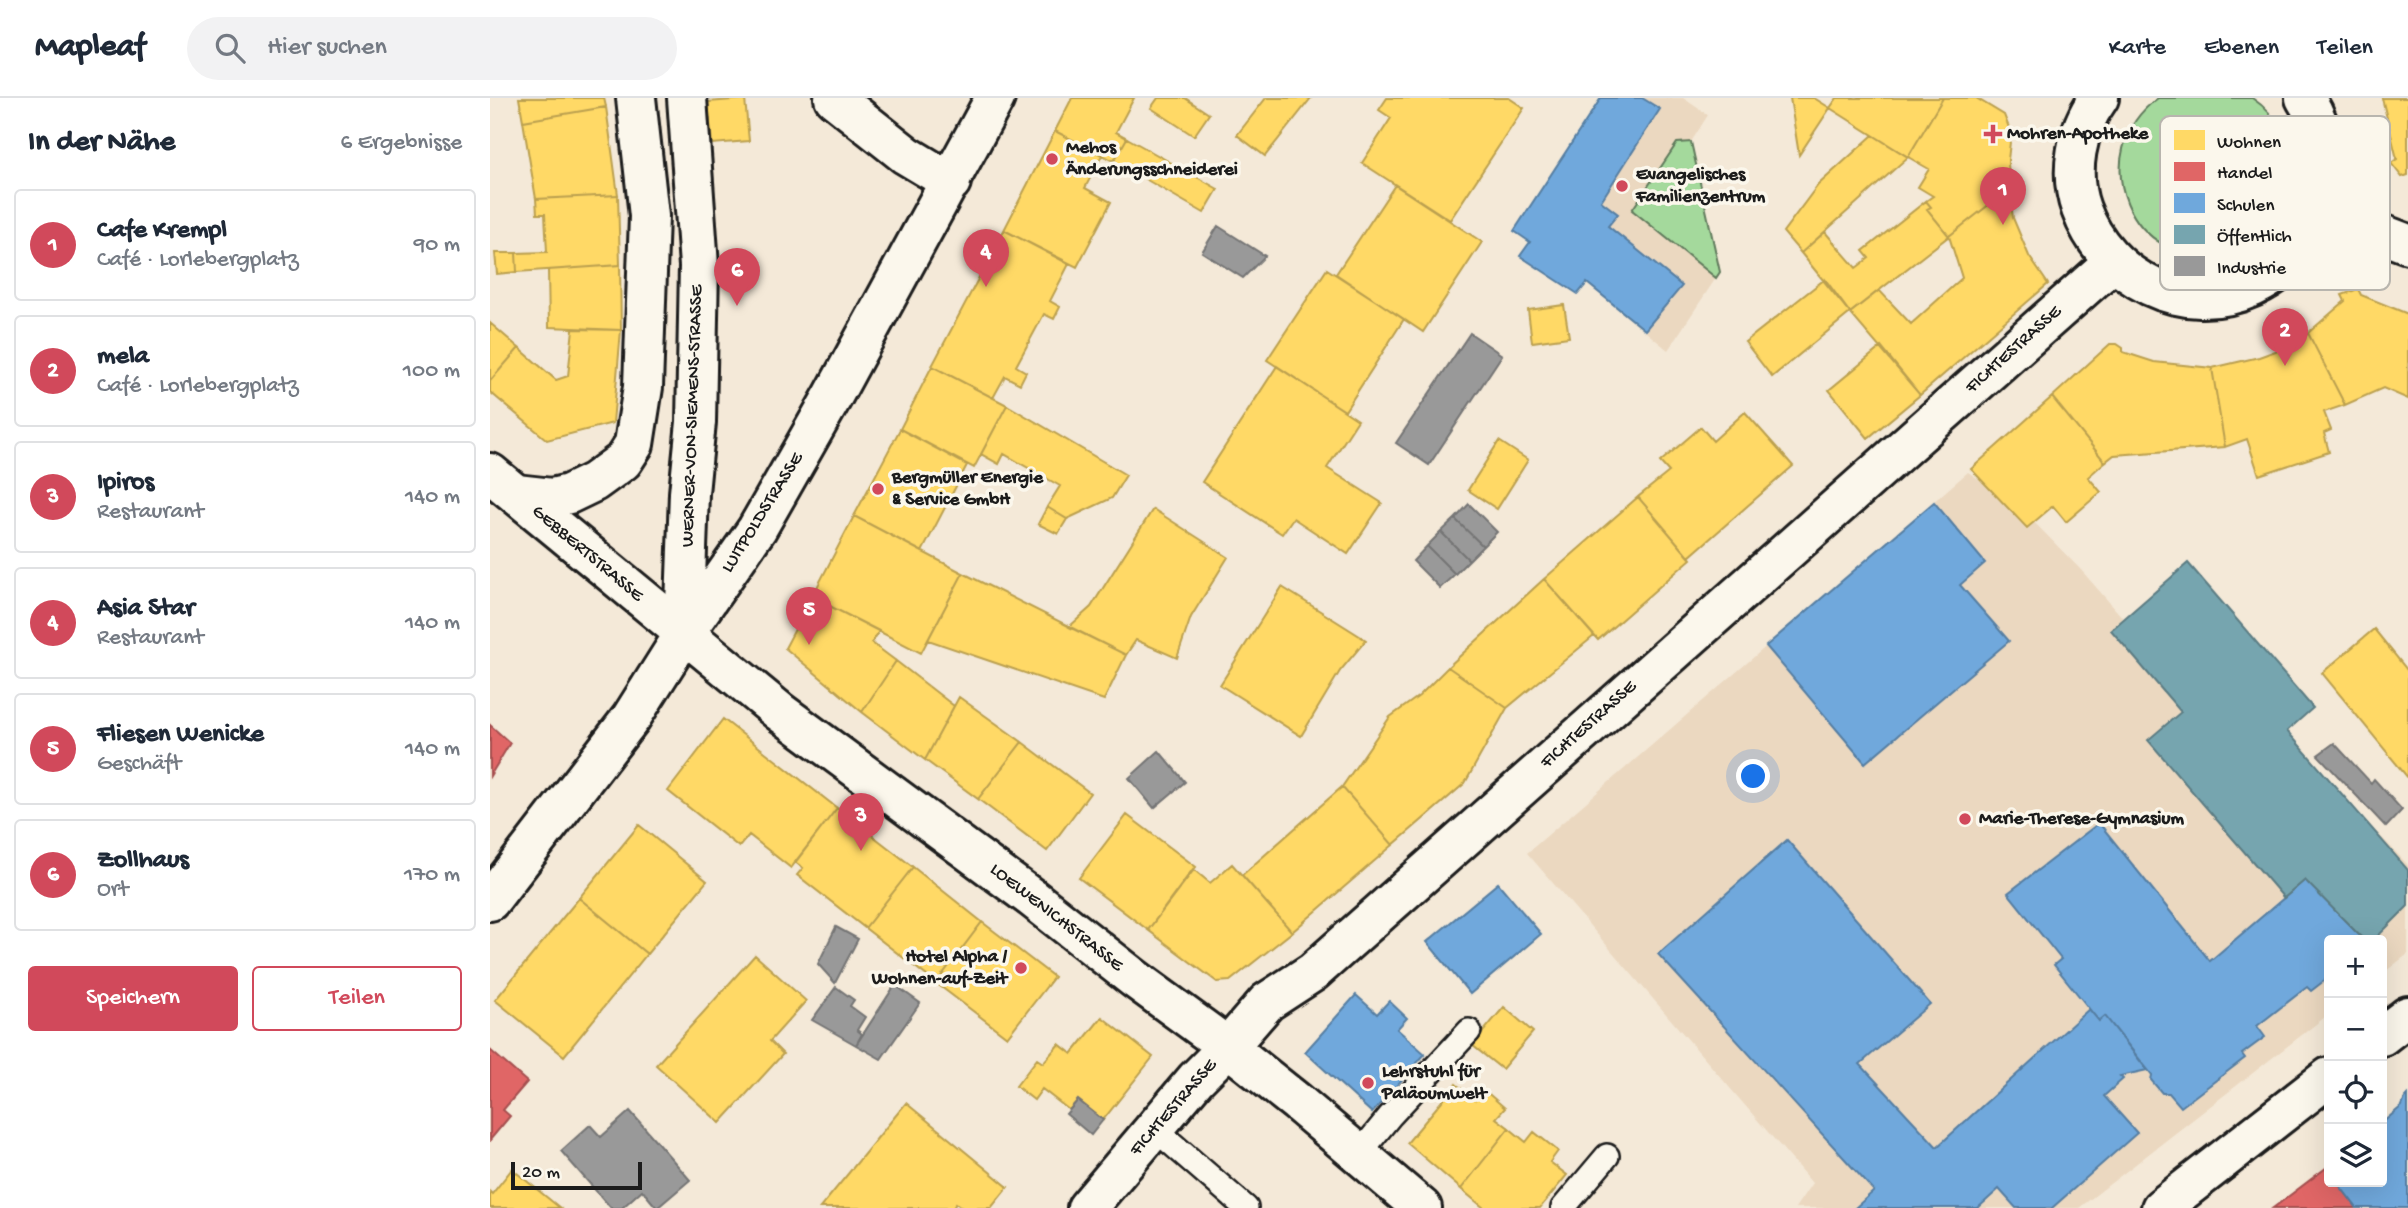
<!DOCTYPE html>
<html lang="de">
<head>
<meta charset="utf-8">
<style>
  :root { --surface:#fff; --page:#f2f2f3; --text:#1f2937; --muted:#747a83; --line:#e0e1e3; --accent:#d1495b }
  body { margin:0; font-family:"Gochi Hand",sans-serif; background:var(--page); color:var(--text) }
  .controls { position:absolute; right:21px; bottom:21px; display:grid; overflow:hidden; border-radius:7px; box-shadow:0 7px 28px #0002 }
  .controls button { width:63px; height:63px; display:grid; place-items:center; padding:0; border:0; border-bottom:2px solid var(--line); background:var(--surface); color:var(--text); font:35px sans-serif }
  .scale { position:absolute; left:21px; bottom:18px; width:131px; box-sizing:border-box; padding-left:7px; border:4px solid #1c1c1c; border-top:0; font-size:19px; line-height:24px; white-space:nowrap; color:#1c1c1c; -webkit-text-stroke:5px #fbf7ec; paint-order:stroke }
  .you { position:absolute; left:1264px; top:679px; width:24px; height:24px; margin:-18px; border:5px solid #fff; border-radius:50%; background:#1a73e8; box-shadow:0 0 0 10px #1a73e833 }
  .badge { display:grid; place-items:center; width:46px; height:46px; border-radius:50%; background:var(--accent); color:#fff; font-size:23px; font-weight:700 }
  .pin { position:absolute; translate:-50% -58px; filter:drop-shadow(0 2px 4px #0008) }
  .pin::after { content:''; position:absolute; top:37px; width:24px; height:21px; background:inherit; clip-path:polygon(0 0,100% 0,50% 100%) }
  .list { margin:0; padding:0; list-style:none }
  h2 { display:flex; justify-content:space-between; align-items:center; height:91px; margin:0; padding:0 28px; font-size:30px }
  h2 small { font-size:23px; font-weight:400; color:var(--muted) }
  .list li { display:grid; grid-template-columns:46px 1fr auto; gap:21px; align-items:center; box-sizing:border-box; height:112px; margin:0 14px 14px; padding:0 14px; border:2px solid var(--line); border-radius:7px }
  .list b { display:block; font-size:26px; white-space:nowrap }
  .list p { margin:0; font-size:23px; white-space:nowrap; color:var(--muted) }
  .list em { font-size:23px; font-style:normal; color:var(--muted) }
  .actions { display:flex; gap:14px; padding:21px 28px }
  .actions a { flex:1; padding:16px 0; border:2px solid var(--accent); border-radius:7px; text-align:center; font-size:24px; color:var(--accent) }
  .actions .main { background:var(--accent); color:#fff }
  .icon { flex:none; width:38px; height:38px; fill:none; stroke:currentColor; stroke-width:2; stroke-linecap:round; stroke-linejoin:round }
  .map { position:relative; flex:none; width:1918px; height:1110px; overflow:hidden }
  header { display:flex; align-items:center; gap:42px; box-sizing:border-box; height:98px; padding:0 35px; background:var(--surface); border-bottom:2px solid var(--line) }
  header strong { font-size:33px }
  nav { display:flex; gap:38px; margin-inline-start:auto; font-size:24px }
  .search { width:490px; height:63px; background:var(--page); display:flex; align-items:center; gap:18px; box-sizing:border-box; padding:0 24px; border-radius:38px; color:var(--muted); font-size:26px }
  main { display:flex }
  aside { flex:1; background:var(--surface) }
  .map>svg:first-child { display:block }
  .built { fill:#ebd8c0 }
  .green { fill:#a4d99c; stroke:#607a5c; stroke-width:2 }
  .homes { fill:#ffd966; stroke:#bba050; stroke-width:2 }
  .shops { fill:#e06666; stroke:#a55050; stroke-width:2 }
  .schools { fill:#6fa8dc; stroke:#567ea2; stroke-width:2 }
  .public { fill:#76a5af; stroke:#5b7c83; stroke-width:2 }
  .industry { fill:#999; stroke:#747474; stroke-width:2 }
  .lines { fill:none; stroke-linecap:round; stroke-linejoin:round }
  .lane-casing { stroke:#1c1c1c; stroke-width:28 }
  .street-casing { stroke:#1c1c1c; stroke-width:44 }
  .secondary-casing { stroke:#1c1c1c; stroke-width:44 }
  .lane { stroke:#fbf7ec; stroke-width:23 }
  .street { stroke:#fbf7ec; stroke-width:38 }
  .secondary { stroke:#fbf7ec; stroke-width:38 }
  .poi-dot { fill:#d1495b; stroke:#fbf7ec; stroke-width:2.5 }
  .labels { text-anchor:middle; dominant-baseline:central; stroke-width:7; stroke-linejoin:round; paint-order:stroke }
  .poi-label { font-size:19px; font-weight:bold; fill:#1c1c1c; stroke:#fbf7ec; text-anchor:start }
  .street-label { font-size:19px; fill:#1c1c1c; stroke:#fbf7ec }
  .key { fill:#fbf7ec; stroke:#b8b5ae; stroke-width:2 }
  .key-label { font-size:19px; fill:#1c1c1c }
</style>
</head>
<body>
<header>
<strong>Mapleaf</strong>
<div class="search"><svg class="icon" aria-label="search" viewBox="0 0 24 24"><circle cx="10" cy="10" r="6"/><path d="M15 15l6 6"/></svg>Hier suchen</div>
<nav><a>Karte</a><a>Ebenen</a><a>Teilen</a></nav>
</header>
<main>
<aside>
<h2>In der Nähe<small>6 Ergebnisse</small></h2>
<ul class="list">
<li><span class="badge">1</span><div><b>Cafe Krempl</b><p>Café · Lorlebergplatz</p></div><em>90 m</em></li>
<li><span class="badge">2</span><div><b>mela</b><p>Café · Lorlebergplatz</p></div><em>100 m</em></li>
<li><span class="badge">3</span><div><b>Ipiros</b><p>Restaurant</p></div><em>140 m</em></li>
<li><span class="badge">4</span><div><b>Asia Star</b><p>Restaurant</p></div><em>140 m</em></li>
<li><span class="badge">5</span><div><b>Fliesen Wenicke</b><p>Geschäft</p></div><em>140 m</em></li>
<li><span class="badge">6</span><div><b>Zollhaus</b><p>Ort</p></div><em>170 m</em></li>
</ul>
<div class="actions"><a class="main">Speichern</a><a>Teilen</a></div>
</aside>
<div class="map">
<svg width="1918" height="1110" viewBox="0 0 1918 1110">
  <rect width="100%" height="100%" fill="#f4e9d8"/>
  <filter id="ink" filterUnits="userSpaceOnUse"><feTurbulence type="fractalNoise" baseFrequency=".0143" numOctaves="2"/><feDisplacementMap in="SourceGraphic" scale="14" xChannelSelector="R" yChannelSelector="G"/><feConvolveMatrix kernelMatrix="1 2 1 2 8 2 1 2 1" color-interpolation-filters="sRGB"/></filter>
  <g filter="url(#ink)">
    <!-- built -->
    <path class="built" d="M1111,0H1193L1218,17L1201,44L1230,174L1178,252L1097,186L1088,196L1030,158L1040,144L1024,133Z
      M1478,374L1521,403L1544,424L1591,472L1633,520L1698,465L1823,610L1797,634L1842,687L1918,767V856L1892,876V842H1839V916L1589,1110H1305L1322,1085L1037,755Z"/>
    <!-- green -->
    <path class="green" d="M1668,0H1762C1788,17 1803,48 1800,78C1798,100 1787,120 1771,135C1760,145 1748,150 1733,154C1641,175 1592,55 1668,0Z
      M1201,44L1230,174L1226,180L1142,112L1187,45Z"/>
    <!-- homes -->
    <path class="homes" d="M29,0H114L116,9L33,23Z
      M582,0H644L626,34L637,40L624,63L565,33Z
      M668,0H695L719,16L704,38L661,10Z
      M776,0H821L775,58L747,37Z
      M897,0H1019L1034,10L960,122L872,65L901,20L889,12Z
      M1300,0H1324L1340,10L1309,57Z
      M1347,0H1453L1418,59L1340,10Z
      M1453,0H1486L1514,17L1521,35L1518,62L1519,91L1459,138L1437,111L1441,109L1436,103L1443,98L1428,89L1439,71L1418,59Z
      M1892,0H1918V77L1912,79L1901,65L1907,61Z
      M255,1L259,43L222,46L218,4Z
      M116,9L128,97L46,101L33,23Z
      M565,33L612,57L595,90L621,104L587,169L514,132Z
      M1383,37L1418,59L1311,155L1293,134L1328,87Z
      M637,40L728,91L714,115L624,63Z
      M905,87L992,144L933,234L846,176Z
      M1519,91L1523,120L1539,158L1558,186L1430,297L1360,215L1389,192L1421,226L1472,180L1459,138Z
      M128,97L130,167L27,174L26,155L57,154L55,116H47L46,101Z
      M1436,103L1441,109L1437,111L1459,138L1360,215L1311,155L1335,134L1366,170L1379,160L1373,153Z
      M514,132L579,166L560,203L570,209L564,221L554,216L526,268L536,274L530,286L515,278L503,300L442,268Z
      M5,155H26L27,174L7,176Z
      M130,167L131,232L59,229L58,172Z
      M837,171L914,221L855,313L777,262Z
      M1335,181L1360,215L1282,279L1255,244Z
      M1868,191L1871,197L1918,216V301L1893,290L1855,307L1818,235L1855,203L1852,197Z
      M1074,207L1079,239L1042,244L1038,212Z
      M0,225L29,250L0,283Z
      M83,231L131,232L123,325L57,342L0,294V283L29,250L66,282L78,278Z
      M1818,235L1855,307L1834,314L1841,332L1834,335L1839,354L1769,377L1757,341L1735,349L1722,270L1769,259L1791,251Z
      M1620,246H1627L1633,250V254L1664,264L1722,270L1735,349L1624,357L1615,364L1562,299Z
      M1391,249L1430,297L1378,340L1339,292Z
      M442,268L517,307L484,370L410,331Z
      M787,268L868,322L837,370L892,405L858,456L803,420L792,436L712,384Z
      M1562,299L1615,364L1598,379L1611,394L1576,424L1563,408L1537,430L1481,371Z
      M517,307L636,377L622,400L577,421L557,409L570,388L514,356L509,366L491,356Z
      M1255,314L1303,368L1199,459L1148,399L1179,374L1170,364L1211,329L1223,343Z
      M410,331L477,367L432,454L364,418Z
      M1009,343L1038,362L1007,411L978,392Z
      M1148,399L1201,461L1108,542L1054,481Z
      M557,409L577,421L568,436L548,426Z
      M663,411L738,459L701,519L687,560L646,542L636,557L579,529L601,509Z
      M364,418L473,475L431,555L322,499Z
      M473,475L636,557L614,602L438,542Z
      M1054,481L1104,538L1017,610L958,569Z
      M792,489L876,542L850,573L811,638L730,587Z
      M322,499L389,533L382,545L406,563L372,614L295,550Z
      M1884,531L1918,573V680L1832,575Z
      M406,563L464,608L435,662L372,614Z
      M958,569L1017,610L975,685L903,747L852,689L900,619L929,598Z
      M469,599L532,644L488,701L435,662Z
      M233,621L347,710L301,770L259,737L249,749L178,693Z
      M532,644L600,695L557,753L488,701Z
      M852,689L903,747L802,834L752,777Z
      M347,710L423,769L375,830L307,777L313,770L305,764Z
      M637,717L706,769L658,832L589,780Z
      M149,727L217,783L157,856L89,800Z
      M742,766L802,834L740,883L727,884L658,832L703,771L720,785Z
      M423,769L492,824L446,885L375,830Z
      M89,800L157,856L74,958L5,902Z
      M492,824L564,879L517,939L446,885Z
      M265,857L316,903L280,943L293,956L230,1025L166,967Z
      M1014,909L1043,934L1012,971L982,947Z
      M612,919L663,959L613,1022L588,1002L579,1012L552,991L544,1002L526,988L547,961L553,965L569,946L582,956Z
      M966,986L985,1002L993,991L1015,1010L1006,1020L1019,1030L971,1091L917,1045Z
      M416,1005L518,1089L501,1110H472L466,1105L463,1110H330Z
      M1019,1030L1036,1044L1044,1034L1068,1053L1060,1064L1077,1077L1050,1110H994L971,1091Z
      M22,1071L70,1110H0V1094L2,1096Z"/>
    <!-- shops -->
    <path class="shops" d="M0,627L20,645L0,678Z
      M0,952L37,984L13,1012L20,1018L0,1042Z
      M1836,1070L1839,1074V1084H1847L1867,1110H1783Z"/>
    <!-- schools -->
    <path class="schools" d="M1111,0H1152L1170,11L1111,103L1128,116L1118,128L1192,188L1155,232L1097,185L1088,196L1030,158L1040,144L1024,133Z
      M1444,404L1495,465L1470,487L1519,543L1375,665L1276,548Z
      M1609,725L1720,863L1815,782L1874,842H1839V879L1821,893L1817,889L1767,928L1775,939L1752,956L1755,960L1691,1009L1679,995H1672L1661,982L1662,977L1615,918L1609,923L1593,903L1564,867L1571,861L1518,795Z
      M1297,742L1440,906L1370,966L1447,1049L1599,911L1609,923L1615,918L1657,972L1630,978L1633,981L1614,998L1647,1035L1562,1110H1526L1509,1091L1488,1110H1365L1384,1093L1168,856Z
      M1008,785L1051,836L980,896L937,844Z
      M866,897L887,916L899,903L917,920L907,931L935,956L882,1015L815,954Z
      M1918,997V1110H1867L1847,1084H1892V1025L1912,1008L1915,1000Z"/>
    <!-- public -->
    <path class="public" d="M1698,465L1823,610L1797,633L1918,772V808L1884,842H1874L1815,782L1794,800L1658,642L1691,614L1621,532Z"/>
    <!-- industry -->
    <path class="industry" d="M728,128L775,158L753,180L712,154Z
      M980,235L1012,257L939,367L906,345Z
      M979,406L1007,434L993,448L965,421Z
      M965,421L993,448L979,462L951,434Z
      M951,434L979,462L965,476L937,448Z
      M937,448L965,476L950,490L923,463Z
      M1844,645L1881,685L1884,681L1912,712L1896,729L1828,657Z
      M669,653L695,684L664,710L639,680Z
      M346,829L368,841L345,885L328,866Z
      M405,887L430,905L391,961L366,947Z
      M346,889L364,902L360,908L375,919L367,932L372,936L366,947L322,922Z
      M588,1002L613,1022L601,1037L576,1016Z
      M140,1013L200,1082L167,1110L152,1092L132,1110H121L71,1053L100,1027L111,1039Z"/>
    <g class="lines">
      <defs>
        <path id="lane" d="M665,1031L756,1110
          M869,1056L900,1018L979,933
          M1073,1110L1117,1058"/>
        <path id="street" d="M344,0L416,57L461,84
          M1609,0C1586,31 1578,75 1591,111C1616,180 1693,221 1763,189C1835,156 1858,65 1815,0
          M1832,113L1918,146
          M26,396L62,400L79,396L104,384L133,363L144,346L153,289L159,118L146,0
          M194,536L267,431L343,298L505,0
          M194,536L199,395L206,324L209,168L197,0
          M597,1110L706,981L738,949L777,904L823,874L1623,164"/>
        <path id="secondary" d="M0,375L290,614L542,800L645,881L738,949L807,1004L932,1110
          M0,803L141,620L194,536
          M1892,938L1918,918
          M1671,1110L1839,979"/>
      </defs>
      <!-- lane casing -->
      <use href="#lane" class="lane-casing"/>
      <!-- street casing -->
      <use href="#street" class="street-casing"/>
      <!-- secondary casing -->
      <use href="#secondary" class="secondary-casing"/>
      <!-- lane -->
      <use href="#lane" class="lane"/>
      <!-- street -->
      <use href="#street" class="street"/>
      <!-- secondary -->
      <use href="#secondary" class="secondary"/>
    </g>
  </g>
  <!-- markers -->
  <g class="poi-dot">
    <path d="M1499.5 25.5h7v7h7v7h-7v7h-7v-7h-7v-7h7z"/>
    <circle cx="562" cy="61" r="7"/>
    <circle cx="1132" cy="88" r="7"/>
    <circle cx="388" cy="391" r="7"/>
    <circle cx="1475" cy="721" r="7"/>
    <circle cx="531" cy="870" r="7"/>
    <circle cx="878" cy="985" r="7"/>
  </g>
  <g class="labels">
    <!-- poi labels -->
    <g class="poi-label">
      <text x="1517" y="36">Mohren-Apotheke</text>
      <text x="576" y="50">Mehos<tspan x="576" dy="22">Änderungsschneiderei</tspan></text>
      <text x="1146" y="77">Evangelisches<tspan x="1146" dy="22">Familienzentrum</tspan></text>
      <text x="402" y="380">Bergmüller Energie<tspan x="402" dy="22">&amp; Service GmbH</tspan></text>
      <text x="1489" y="721">Marie-Therese-Gymnasium</text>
      <text x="517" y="859" text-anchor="end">Hotel Alpha /<tspan x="517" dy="22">Wohnen-auf-Zeit</tspan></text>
      <text x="892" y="974">Lehrstuhl für<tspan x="892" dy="22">Paläoumwelt</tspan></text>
    </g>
    <!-- street labels -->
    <g class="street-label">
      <text transform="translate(1524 252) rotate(-42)">FICHTESTRASSE</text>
      <text transform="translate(203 318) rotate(-88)">WERNER-VON-SIEMENS-STRASSE</text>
      <text transform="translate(273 415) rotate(-58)">LUITPOLDSTRASSE</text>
      <text transform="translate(97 456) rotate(40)">GEBBERTSTRASSE</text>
      <text transform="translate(1099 627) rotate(-42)">FICHTESTRASSE</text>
      <text transform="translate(566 820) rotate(38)">LOEWENICHSTRASSE</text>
      <text transform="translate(684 1010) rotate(-49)">FICHTESTRASSE</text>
    </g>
  </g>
  <!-- legend -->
  <rect x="1670" y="18" width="230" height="174" rx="10" class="key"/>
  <rect x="1684" y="32" width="31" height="20" fill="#ffd966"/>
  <rect x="1684" y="64" width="31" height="19" fill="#e06666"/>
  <rect x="1684" y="95" width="31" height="20" fill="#6fa8dc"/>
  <rect x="1684" y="127" width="31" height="19" fill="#76a5af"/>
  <rect x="1684" y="158" width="31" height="20" fill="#999"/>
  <g class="key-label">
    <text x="1727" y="49">Wohnen</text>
    <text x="1727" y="80">Handel</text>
    <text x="1727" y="112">Schulen</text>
    <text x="1727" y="143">Öffentlich</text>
    <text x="1727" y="175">Industrie</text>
  </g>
</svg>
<div class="controls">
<button>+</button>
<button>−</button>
<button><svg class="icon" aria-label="locate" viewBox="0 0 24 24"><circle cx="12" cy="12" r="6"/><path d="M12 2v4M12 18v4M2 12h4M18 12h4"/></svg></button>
<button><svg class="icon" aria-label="layers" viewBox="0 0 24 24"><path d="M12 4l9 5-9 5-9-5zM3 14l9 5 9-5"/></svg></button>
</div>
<div class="scale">20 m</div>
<div class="you"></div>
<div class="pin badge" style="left:1513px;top:127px">1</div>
<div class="pin badge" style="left:1795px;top:268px">2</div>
<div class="pin badge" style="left:371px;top:753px">3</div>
<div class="pin badge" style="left:496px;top:189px">4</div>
<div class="pin badge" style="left:319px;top:547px">5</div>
<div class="pin badge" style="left:247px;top:208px">6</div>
</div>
</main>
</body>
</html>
